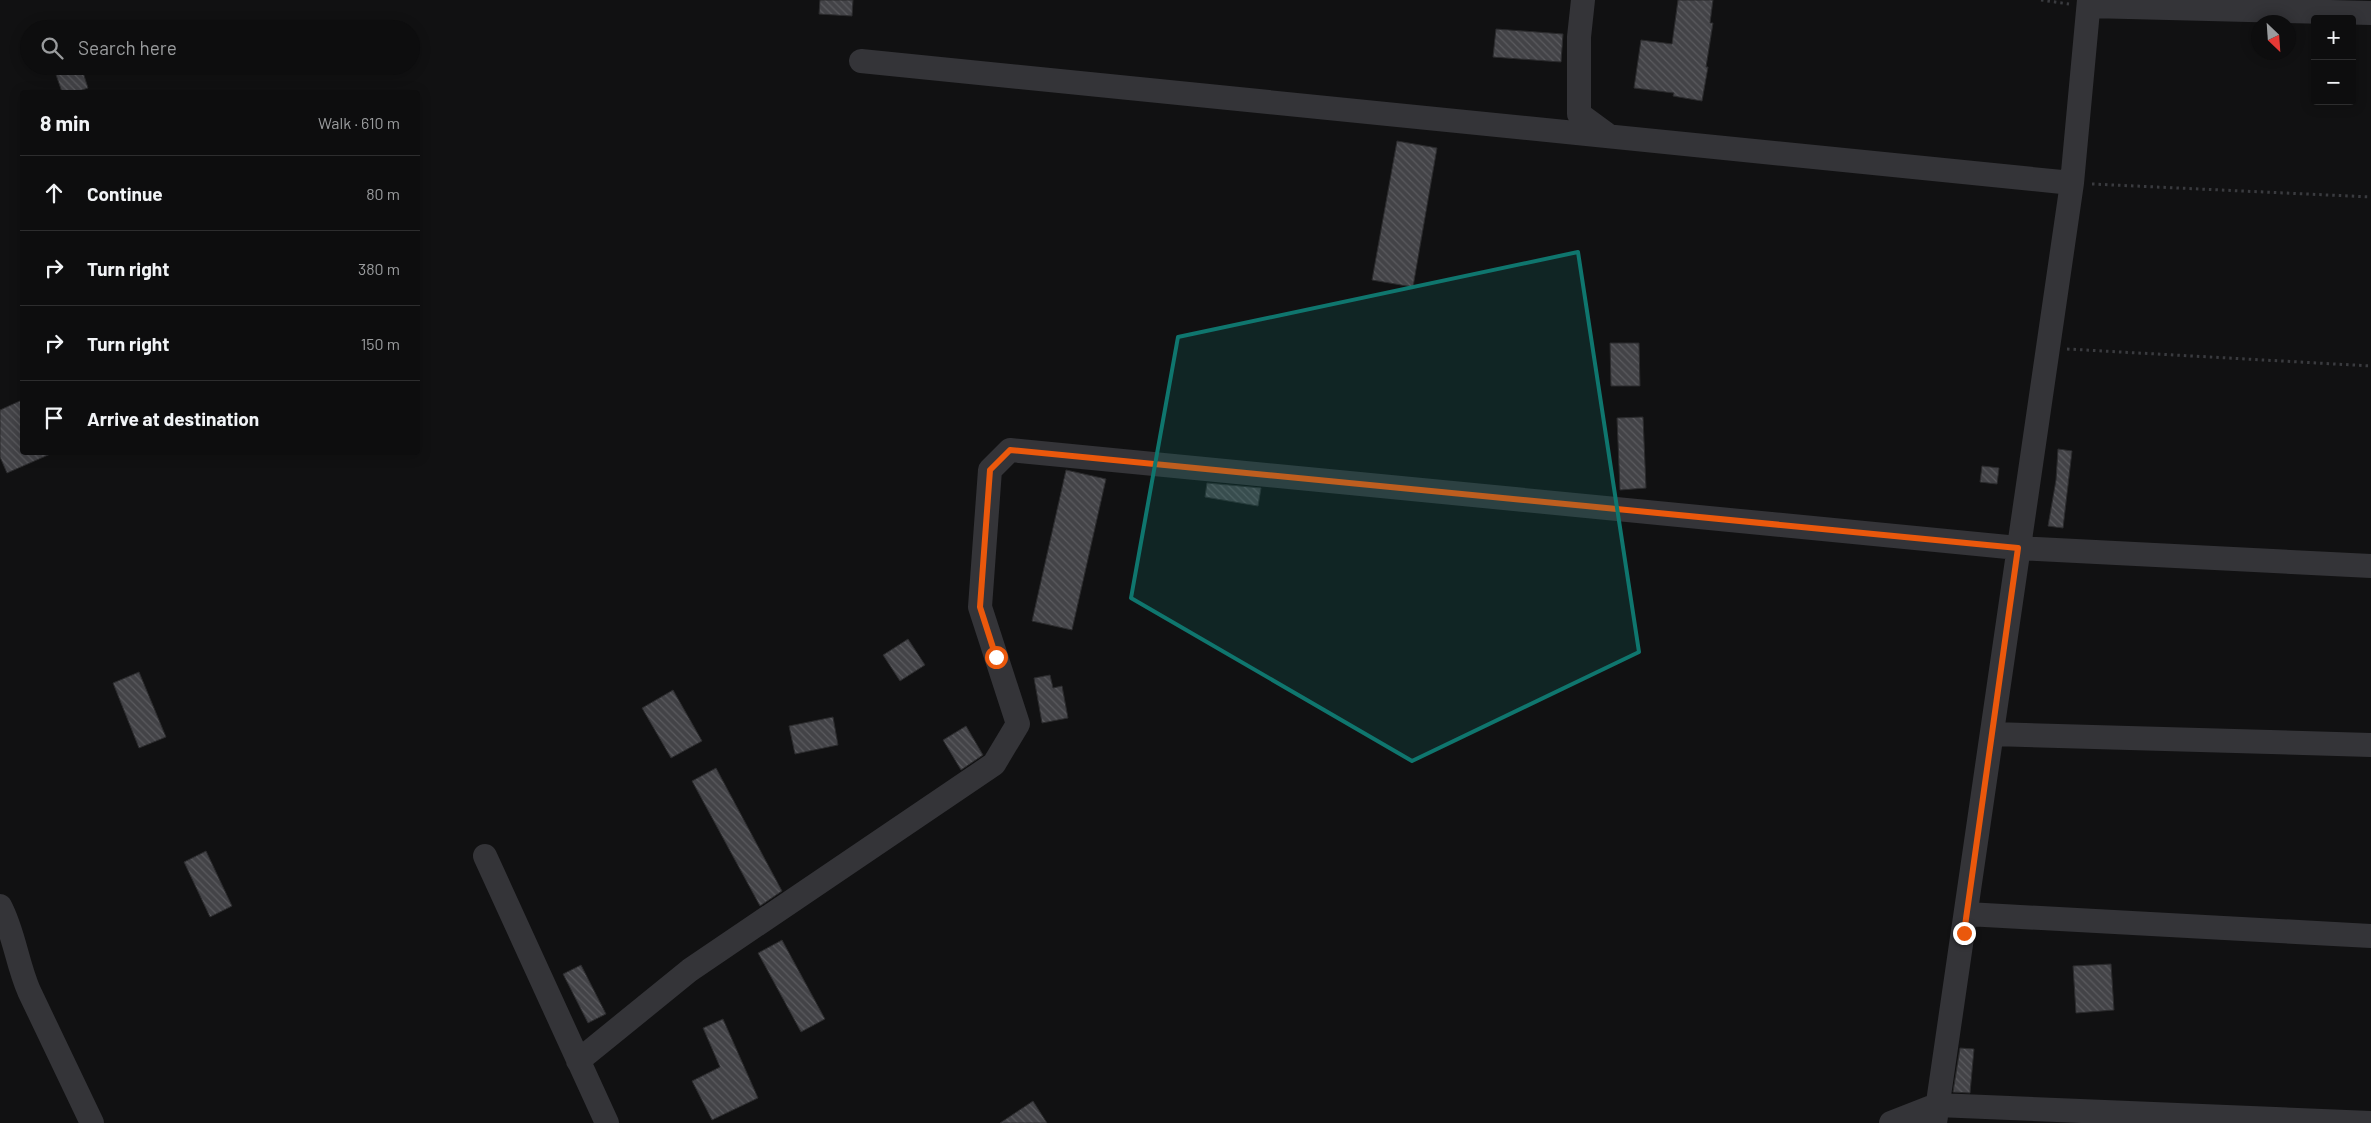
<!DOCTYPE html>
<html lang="en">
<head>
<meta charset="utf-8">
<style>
  :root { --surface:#0d0d0e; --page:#161617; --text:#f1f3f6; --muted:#9a9c9e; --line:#2d2d2e }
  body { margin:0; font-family:Barlow,sans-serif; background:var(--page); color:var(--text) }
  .controls { position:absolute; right:15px; top:15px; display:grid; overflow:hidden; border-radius:5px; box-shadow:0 2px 12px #0003 }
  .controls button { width:45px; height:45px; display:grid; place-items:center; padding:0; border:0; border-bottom:1px solid var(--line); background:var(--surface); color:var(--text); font:25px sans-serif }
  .compass { position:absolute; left:2251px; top:15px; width:45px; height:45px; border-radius:50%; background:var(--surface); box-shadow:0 2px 12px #0003; rotate:155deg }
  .stop { position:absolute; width:15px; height:15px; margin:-11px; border:4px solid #ea580c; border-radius:50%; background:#fff }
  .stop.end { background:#ea580c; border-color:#fff; box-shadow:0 1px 5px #0008 }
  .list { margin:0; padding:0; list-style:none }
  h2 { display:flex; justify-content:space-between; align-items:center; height:65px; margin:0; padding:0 20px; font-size:21px }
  h2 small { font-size:16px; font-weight:400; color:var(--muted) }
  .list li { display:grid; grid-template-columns:32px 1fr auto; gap:15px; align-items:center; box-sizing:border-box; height:75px; padding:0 20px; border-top:1px solid var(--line) }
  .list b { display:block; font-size:19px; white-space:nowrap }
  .list em { font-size:16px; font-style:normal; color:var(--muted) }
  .icon { flex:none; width:28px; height:28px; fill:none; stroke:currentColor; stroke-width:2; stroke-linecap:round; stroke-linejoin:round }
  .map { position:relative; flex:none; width:2371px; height:1123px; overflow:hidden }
  .search { position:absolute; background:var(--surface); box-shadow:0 2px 12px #0003; left:20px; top:20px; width:400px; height:55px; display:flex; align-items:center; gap:12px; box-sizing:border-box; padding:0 18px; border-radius:28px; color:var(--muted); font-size:19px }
  .panel { position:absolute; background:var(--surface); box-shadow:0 2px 12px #0003; left:20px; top:90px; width:400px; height:365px; border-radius:5px }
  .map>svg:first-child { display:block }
  .building { fill:url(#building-back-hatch); stroke:#2b2b2d }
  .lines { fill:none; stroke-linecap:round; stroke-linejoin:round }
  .path { stroke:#3a3b3f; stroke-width:3; stroke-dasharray:2.5 4; stroke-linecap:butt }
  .minor { stroke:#343438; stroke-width:24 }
  .route { stroke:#ea580c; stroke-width:6 }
  .marked { fill:#0f766e; fill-opacity:0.2; stroke:#0f766e; stroke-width:4; stroke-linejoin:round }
</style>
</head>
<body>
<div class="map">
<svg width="2371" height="1123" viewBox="0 0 2371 1123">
  <defs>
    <pattern id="building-back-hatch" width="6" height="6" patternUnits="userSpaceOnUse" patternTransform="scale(1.25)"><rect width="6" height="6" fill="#434347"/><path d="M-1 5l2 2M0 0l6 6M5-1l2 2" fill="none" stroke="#5b5b5f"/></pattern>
  </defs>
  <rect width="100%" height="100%" fill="#111112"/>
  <!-- building -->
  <path class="building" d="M820,0H853L852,16L819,14Z
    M1678,0H1713L1710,23H1713L1706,67H1708L1702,101L1673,96L1674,93L1634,88L1641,40L1672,44Z
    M1496,29L1563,34L1561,62L1493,57Z
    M53,66H81L88,88L76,92H62Z
    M1397,141L1437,148L1413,287L1372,280Z
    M1610,343H1639L1640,386H1611Z
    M22,400V452H55L7,473L0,457V410Z
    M1643,417L1646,488L1620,490L1617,418Z
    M2058,449L2072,451L2063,528L2048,526L2056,480Z
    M1982,466L1999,468L1997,484L1980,482Z
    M1066,470L1106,479L1072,630L1032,621Z
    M1207,483L1261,488L1258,506L1205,497Z
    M908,639L925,665L900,681L883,655Z
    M139,672L166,737L139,748L113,683Z
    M1050,675L1053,688L1062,686L1068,718L1042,723L1034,678Z
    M673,690L702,741L671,758L642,708Z
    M833,717L838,745L795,754L789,726Z
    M966,726L983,755L961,770L943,740Z
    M716,768L782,891L760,906L692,781Z
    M206,851L232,906L210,917L184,862Z
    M782,940L825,1019L801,1032L758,953Z
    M2111,964L2114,1010L2076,1013L2073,966Z
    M581,965L606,1014L588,1023L563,974Z
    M723,1019L758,1098L712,1120L692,1081L720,1067L703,1028Z
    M1960,1048L1974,1049L1970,1093L1953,1092Z
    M1033,1101L1047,1123H1000Z"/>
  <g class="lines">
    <!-- path -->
    <path class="path" d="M2041,0L2069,4
      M2092,184L2371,197
      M2067,349L2371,366"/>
    <!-- minor -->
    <path class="minor" d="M1583,0L1579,37V114L1609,136
      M2089,6L2371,13
      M861,61L2072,183
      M1992,734L2371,745
      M485,856L607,1123
      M0,906C14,932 17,964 29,991L92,1123
      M1967,914L2371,936
      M578,1061L690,970L994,764L1018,724L980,607L990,470L1010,450L2018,548L2371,566
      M1891,1123L1937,1105L2371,1123
      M1935,1123L2072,183L2089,0"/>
  </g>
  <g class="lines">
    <!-- route -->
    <path class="route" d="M996,657L980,607L990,470L1010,450L2018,548L1964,933"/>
  </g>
  <!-- marked area -->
  <path class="marked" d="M1578,252L1639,652L1412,761L1131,598L1178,337Z"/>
</svg>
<div class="controls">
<button>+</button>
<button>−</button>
</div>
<svg class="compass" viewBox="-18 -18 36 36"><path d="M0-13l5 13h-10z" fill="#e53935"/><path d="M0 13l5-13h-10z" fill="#9a9c9e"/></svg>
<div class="stop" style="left:996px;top:657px"></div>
<div class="stop end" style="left:1964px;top:933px"></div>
<div class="search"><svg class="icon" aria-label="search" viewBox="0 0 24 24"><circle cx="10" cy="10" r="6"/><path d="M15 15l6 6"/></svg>Search here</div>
<section class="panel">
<h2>8 min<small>Walk · 610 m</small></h2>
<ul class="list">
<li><svg class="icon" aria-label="ahead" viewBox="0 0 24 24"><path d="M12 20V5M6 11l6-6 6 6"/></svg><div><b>Continue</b></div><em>80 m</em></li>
<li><svg class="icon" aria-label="right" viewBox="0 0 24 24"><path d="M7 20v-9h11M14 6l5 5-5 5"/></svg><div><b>Turn right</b></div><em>380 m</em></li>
<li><svg class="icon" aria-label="right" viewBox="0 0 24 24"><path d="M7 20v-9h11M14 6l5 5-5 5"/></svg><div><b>Turn right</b></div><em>150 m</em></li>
<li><svg class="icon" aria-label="arrive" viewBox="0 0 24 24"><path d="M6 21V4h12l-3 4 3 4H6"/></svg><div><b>Arrive at destination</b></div></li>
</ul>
</section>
</div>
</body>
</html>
